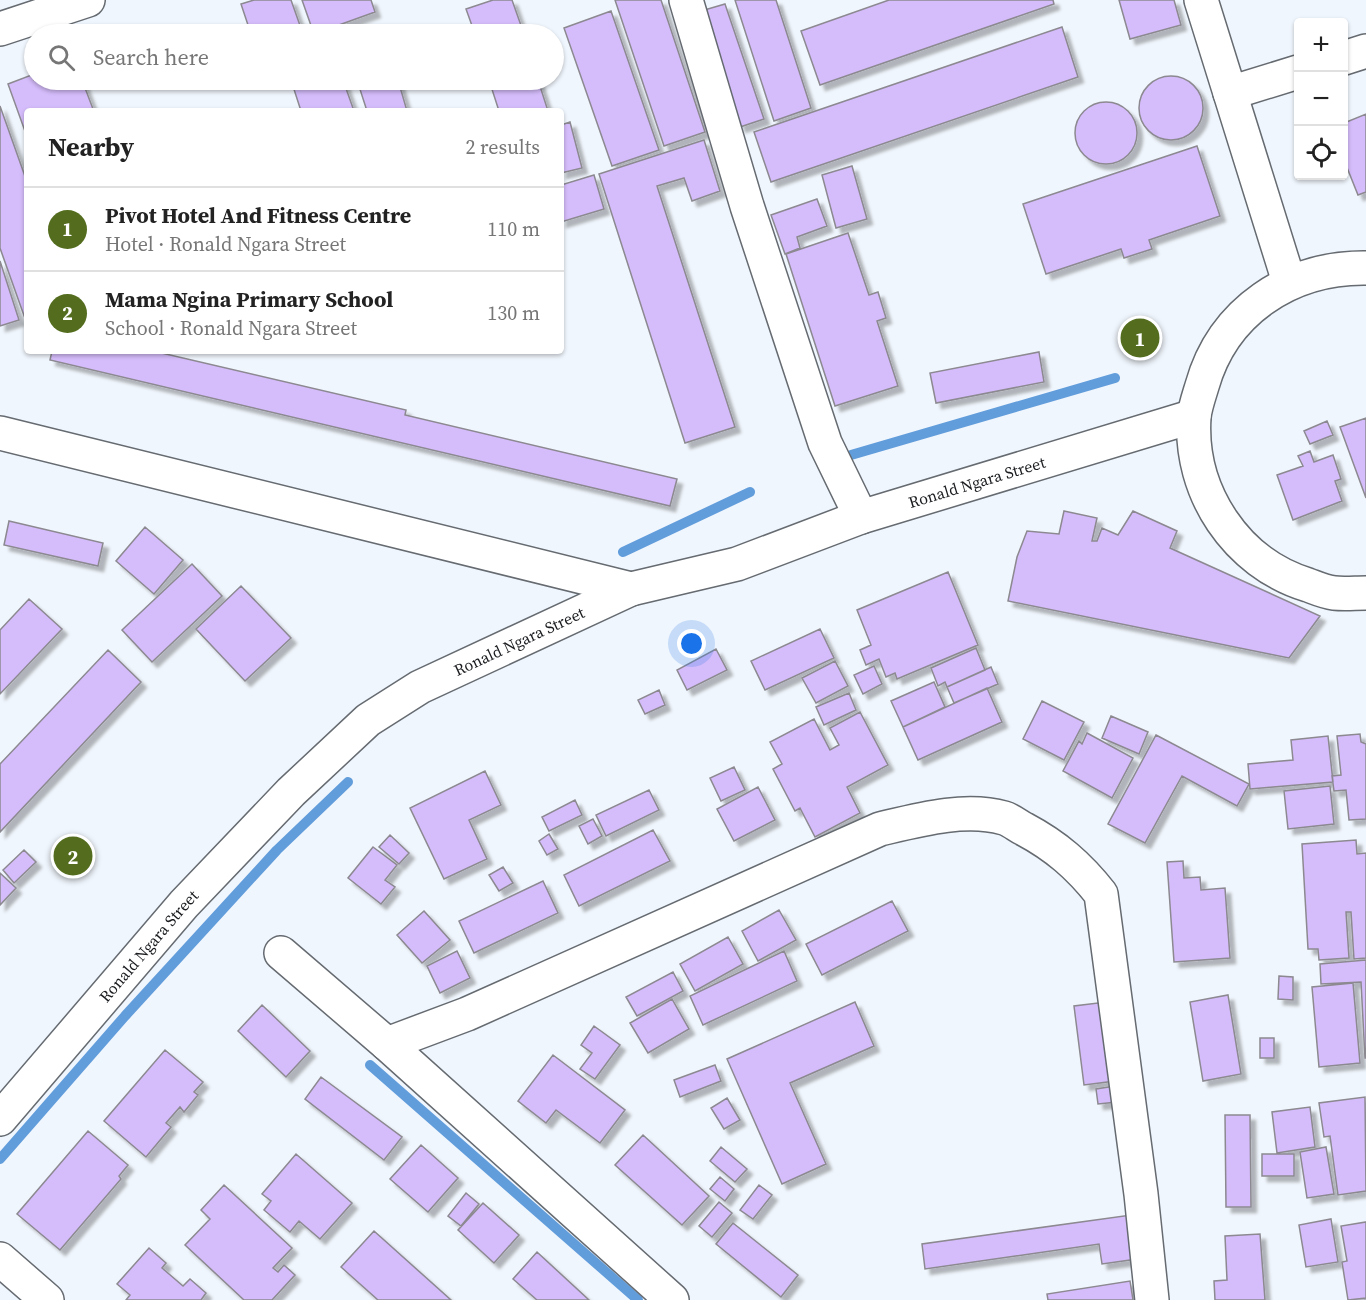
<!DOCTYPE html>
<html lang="en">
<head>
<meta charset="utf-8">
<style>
  :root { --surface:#fff; --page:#f6f6f6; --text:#222; --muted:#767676; --line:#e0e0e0; --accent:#536c1d }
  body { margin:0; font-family:"Source Serif 4",serif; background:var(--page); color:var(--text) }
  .controls { position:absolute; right:18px; top:18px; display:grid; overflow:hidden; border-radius:6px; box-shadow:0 2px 4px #0004 }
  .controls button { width:54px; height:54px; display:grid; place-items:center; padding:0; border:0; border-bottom:2px solid var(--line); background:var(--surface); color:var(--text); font:30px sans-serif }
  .you { position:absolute; left:692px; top:644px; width:21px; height:21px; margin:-15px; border:4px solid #fff; border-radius:50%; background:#1a73e8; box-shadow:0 0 0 9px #1a73e833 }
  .badge { display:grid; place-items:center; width:39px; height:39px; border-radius:50%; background:var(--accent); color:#fff; font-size:20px; font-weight:700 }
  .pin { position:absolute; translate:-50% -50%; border:3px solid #fff; box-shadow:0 2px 6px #0006 }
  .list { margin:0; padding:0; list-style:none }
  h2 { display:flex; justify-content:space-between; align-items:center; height:78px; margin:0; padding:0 24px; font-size:26px }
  h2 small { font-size:20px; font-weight:400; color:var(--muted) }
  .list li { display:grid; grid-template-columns:39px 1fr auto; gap:18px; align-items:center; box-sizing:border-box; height:84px; padding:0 24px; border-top:2px solid var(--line) }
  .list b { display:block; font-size:22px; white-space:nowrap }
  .list p { margin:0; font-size:20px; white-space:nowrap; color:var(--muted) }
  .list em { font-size:20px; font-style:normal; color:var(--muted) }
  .icon { flex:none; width:33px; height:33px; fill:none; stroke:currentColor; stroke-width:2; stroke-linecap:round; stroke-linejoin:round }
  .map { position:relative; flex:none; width:1366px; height:1300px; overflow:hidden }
  .search { position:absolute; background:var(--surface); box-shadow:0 2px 4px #0004; left:24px; top:24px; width:540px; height:66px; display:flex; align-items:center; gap:15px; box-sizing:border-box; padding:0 21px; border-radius:33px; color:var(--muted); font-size:22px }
  .panel { position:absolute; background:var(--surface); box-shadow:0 2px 4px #0004; left:24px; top:108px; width:540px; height:246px; border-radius:6px }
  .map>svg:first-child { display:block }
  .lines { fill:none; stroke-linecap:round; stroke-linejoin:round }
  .stream { stroke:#619cdb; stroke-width:10 }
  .building { fill:#d5bcfb; stroke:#8c8991; stroke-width:1.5; filter:url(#shadow) }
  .minor-casing { stroke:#656b71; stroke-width:36 }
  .minor { stroke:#fff; stroke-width:33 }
  .labels { text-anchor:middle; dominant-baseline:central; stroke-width:4.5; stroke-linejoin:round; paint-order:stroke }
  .street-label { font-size:16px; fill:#1a1c1f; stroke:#f0f6fd }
</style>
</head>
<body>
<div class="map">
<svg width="1366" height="1300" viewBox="0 0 1366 1300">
  <defs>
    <filter id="shadow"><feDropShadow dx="5.5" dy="5.5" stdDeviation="1.5" flood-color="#0004"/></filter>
  </defs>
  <rect width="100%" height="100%" fill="#f0f6fd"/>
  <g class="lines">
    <!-- stream -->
    <path class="stream" d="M851,455L1115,378
      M623,552L750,492
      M370,1065L638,1300
      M0,1159L125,1016L277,850L348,782"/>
  </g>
  <!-- building -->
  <path class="building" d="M254,0H291L303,34H251L241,4Z
    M302,0H371L375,12L314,34Z
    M493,0H512L524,34H475L466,9Z
    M615,0H661L705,132L664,146Z
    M735,0H776L811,108L774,121Z
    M889,0H1053L1054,4L820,85L801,31Z
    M1119,0H1174L1181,25L1130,39Z
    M725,4L764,119L740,127L701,11Z
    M611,11L659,150L612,166L564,28Z
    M173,25L176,34H148V33Z
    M381,25L384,34H349Z
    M1062,27L1078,77L771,182L754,132Z
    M34,74V80H82L93,109L27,111L26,134L8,84Z
    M1139 108a32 32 0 1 1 64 0a32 32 0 1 1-64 0Z
    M291,80H343L354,111H301Z
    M357,80H398L407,111H367Z
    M489,80H538L548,111H499Z
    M1075 133a31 31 0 1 1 62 0a31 31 0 1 1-62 0Z
    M0,106L27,182V324L0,248Z
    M1366,114V192L1358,195L1344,160V123Z
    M570,122L582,168L561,173V125Z
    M704,140L720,191L692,201L684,178L657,186L735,427L685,443L599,174Z
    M1197,146L1220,216L1149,240L1152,249L1124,258L1121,249L1046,274L1023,204Z
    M852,166L867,219L836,228L822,175Z
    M594,175L604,209L561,222V185Z
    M817,199L827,226L797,237L800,248L785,254L771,215Z
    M848,233L869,295L878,292L886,318L877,321L898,386L835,406L786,254Z
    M0,261L19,320L0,326Z
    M52,351H153L406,410L405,415L677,479L670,506L50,360Z
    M1039,352L1044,382L936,403L930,373Z
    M1366,418V498L1340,427Z
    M1327,421L1333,435L1310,444L1304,431Z
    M1310,451L1314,462L1333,455L1341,479L1335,481L1342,501L1293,520L1277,475L1303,466L1298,456Z
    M1064,511L1097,518L1092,541H1097L1102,528L1118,535L1133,511L1177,531L1170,548L1320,616L1289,658L1008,601L1017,557L1027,531L1059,534Z
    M9,521L103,543L98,566L4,545Z
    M145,527L183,560L154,594L116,561Z
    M192,564L222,596L152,662L122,630Z
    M948,572L978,645L897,679L895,673L886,677L879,659L866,665L860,650L871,645L857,610Z
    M241,586L291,638L245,681L196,629Z
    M29,599L62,629L0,694V630Z
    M820,629L834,658L765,690L751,661Z
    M976,648L985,670L947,687L945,682L938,686L931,668Z
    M716,649L727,670L687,690L677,670Z
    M108,650L141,682L0,832V764Z
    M835,661L848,686L816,703L802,678Z
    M874,666L882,684L863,694L854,675Z
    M991,667L998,684L954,703L947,687Z
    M934,682L945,707L903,727L891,701Z
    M987,688L1002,722L918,760L903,727Z
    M659,690L665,705L645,714L638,700Z
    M849,693L856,710L824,725L816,707Z
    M1042,701L1084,722L1064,760L1023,739Z
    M860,712L888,765L847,787L860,813L815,837L800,808L795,811L773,769L782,764L770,742L814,719L830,750L839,745L830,728Z
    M1111,716L1148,732L1139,754L1102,738Z
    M1087,733L1133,758L1112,798L1063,771L1079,741L1082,744Z
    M1360,734L1361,742L1366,744V819L1349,820L1346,790L1334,791L1332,776L1341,775L1337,736Z
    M1156,735L1249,784L1237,806L1182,776L1145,843L1108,824Z
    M1328,736L1333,782L1250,789L1248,764L1293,760L1291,740Z
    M734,767L745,790L721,801L710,778Z
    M485,771L501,805L469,820L487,859L444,879L410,808Z
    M1330,786L1334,824L1288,829L1284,791Z
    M758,787L775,820L734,841L717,809Z
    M649,790L659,810L606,836L596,815Z
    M575,800L582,815L549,831L542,817Z
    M593,819L602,836L588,844L579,826Z
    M653,830L670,861L579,906L564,875Z
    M549,834L558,849L547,855L539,841Z
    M390,835L409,853L399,864L379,847Z
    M1356,840L1357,854L1366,853V958L1354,959L1351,912H1346L1349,958L1319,960L1318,949H1308L1302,844Z
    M373,847L397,865L385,880L395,887L381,904L348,878Z
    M24,850L36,862L14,883L3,870Z
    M1183,861L1184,878L1200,877L1201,890L1225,888L1230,958L1174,962L1167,862Z
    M503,867L513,883L499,891L489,875Z
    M0,873L16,888L0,905Z
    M543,881L558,913L474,953L459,921Z
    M892,901L908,931L822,975L806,944Z
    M779,910L796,940L758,961L742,931Z
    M424,911L450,940L422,963L397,935Z
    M728,937L743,964L695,991L680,964Z
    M457,951L470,978L440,993L427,966Z
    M784,951L797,981L703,1025L690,996Z
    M1366,960V1058H1365L1361,982L1321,984L1320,964Z
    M673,972L683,991L637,1016L626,997Z
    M1279,976L1293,977V1000L1278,999Z
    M1353,983L1360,1063L1319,1067L1312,987Z
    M1228,995L1241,1074L1203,1081L1190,1002Z
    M672,999L689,1029L648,1053L630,1023Z
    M855,1002L874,1046L790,1083L826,1164L782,1184L727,1059Z
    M1106,1002L1115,1081L1084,1085L1074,1006Z
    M262,1005L310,1051L286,1077L238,1031Z
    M594,1026L620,1045L595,1079L580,1069L592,1053L581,1045Z
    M1260,1038H1274V1058H1260Z
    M165,1050L203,1082L194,1092L198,1095L184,1112L180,1107L166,1123L171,1127L146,1157L104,1121Z
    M553,1055L625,1110L600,1143L556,1110L546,1123L518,1101Z
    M715,1065L721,1081L680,1097L674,1080Z
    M321,1077L402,1137L384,1160L305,1099Z
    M1115,1086L1117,1102L1098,1104L1096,1089Z
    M1365,1097L1366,1191L1338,1195L1330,1136L1324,1137L1319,1103Z
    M727,1098L740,1120L724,1129L711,1108Z
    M1310,1107L1315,1147L1277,1153L1272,1112Z
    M1225,1115H1250L1251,1207H1226Z
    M88,1131L128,1165L119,1176L121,1179L60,1250L17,1214Z
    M643,1135L709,1196L682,1225L615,1165Z
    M421,1145L458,1178L428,1212L390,1179Z
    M721,1147L747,1169L735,1182L710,1161Z
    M1326,1147L1334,1194L1307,1198L1300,1152Z
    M296,1154L352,1203L320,1239L299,1221L290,1232L264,1210L271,1201L262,1194Z
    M1262,1154H1294V1176H1262Z
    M720,1177L734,1189L725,1201L710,1189Z
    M224,1185L292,1248L273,1268L278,1272L284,1265L295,1275L272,1300H244L185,1245L210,1219L201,1210Z
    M759,1185L772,1195L753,1219L740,1210Z
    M466,1193L479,1204L461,1226L448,1216Z
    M719,1202L732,1213L712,1237L699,1226Z
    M483,1203L519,1235L494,1263L458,1230Z
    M1131,1215L1137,1259L1102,1264L1099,1244L925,1269L922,1244Z
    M1331,1219L1338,1262L1306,1267L1299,1225Z
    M1366,1222V1298L1348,1300L1342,1262L1347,1261L1341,1226Z
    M733,1223L798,1275L781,1297L716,1244Z
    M374,1231L451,1300H378L341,1267Z
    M1260,1234L1265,1300H1215L1214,1281L1227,1280L1225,1236Z
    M149,1248L166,1263L162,1268L183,1286L190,1279L206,1293L201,1300H126L130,1295L117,1284Z
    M537,1252L589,1300H537L513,1279Z
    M1130,1281L1133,1300H1048L1047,1294Z"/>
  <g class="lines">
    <defs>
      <g id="minor">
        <path d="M686,0L747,206L825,443L861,517"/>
        <path d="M1201,0L1289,282"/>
        <path d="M0,29L88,0"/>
        <path d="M1344,58L1366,51"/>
        <path d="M1230,93L1298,72"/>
        <path d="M1366,268C1290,267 1223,311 1202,386C1199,396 1195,407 1194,417C1189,492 1236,563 1308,585C1316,588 1325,592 1334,593C1344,594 1355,593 1366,593"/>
        <path d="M0,433L631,589"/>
        <path d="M281,953L387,1044L672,1300"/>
        <path d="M387,1044L467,1014L880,829C918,820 965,807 1004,818C1011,820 1018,826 1024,829C1056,846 1079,866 1101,894L1141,1194L1152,1300"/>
        <path id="s1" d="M0,1119L184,904L291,792L368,720L420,687L631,589L737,564L861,517L1194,416"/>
        <path d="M0,1259L47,1300"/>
      </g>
    </defs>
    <!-- minor casing -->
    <use href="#minor" class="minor-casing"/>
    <!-- minor -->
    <use href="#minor" class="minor"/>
  </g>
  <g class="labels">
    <!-- street labels -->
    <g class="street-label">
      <text stroke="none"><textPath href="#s1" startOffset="1200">Ronald Ngara Street</textPath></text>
      <text stroke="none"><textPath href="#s1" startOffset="714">Ronald Ngara Street</textPath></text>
      <text stroke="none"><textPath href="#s1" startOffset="228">Ronald Ngara Street</textPath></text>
    </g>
  </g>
</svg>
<div class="controls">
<button>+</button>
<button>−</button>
<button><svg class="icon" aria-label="locate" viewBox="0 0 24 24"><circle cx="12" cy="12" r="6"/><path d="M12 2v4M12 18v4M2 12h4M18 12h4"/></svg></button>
</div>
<div class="you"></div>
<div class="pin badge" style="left:1140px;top:338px">1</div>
<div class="pin badge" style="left:73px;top:856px">2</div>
<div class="search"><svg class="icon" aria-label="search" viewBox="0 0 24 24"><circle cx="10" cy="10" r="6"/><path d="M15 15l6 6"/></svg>Search here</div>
<section class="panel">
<h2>Nearby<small>2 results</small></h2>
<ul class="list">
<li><span class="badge">1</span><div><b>Pivot Hotel And Fitness Centre</b><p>Hotel · Ronald Ngara Street</p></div><em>110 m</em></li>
<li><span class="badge">2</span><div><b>Mama Ngina Primary School</b><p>School · Ronald Ngara Street</p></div><em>130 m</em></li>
</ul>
</section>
</div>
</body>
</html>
